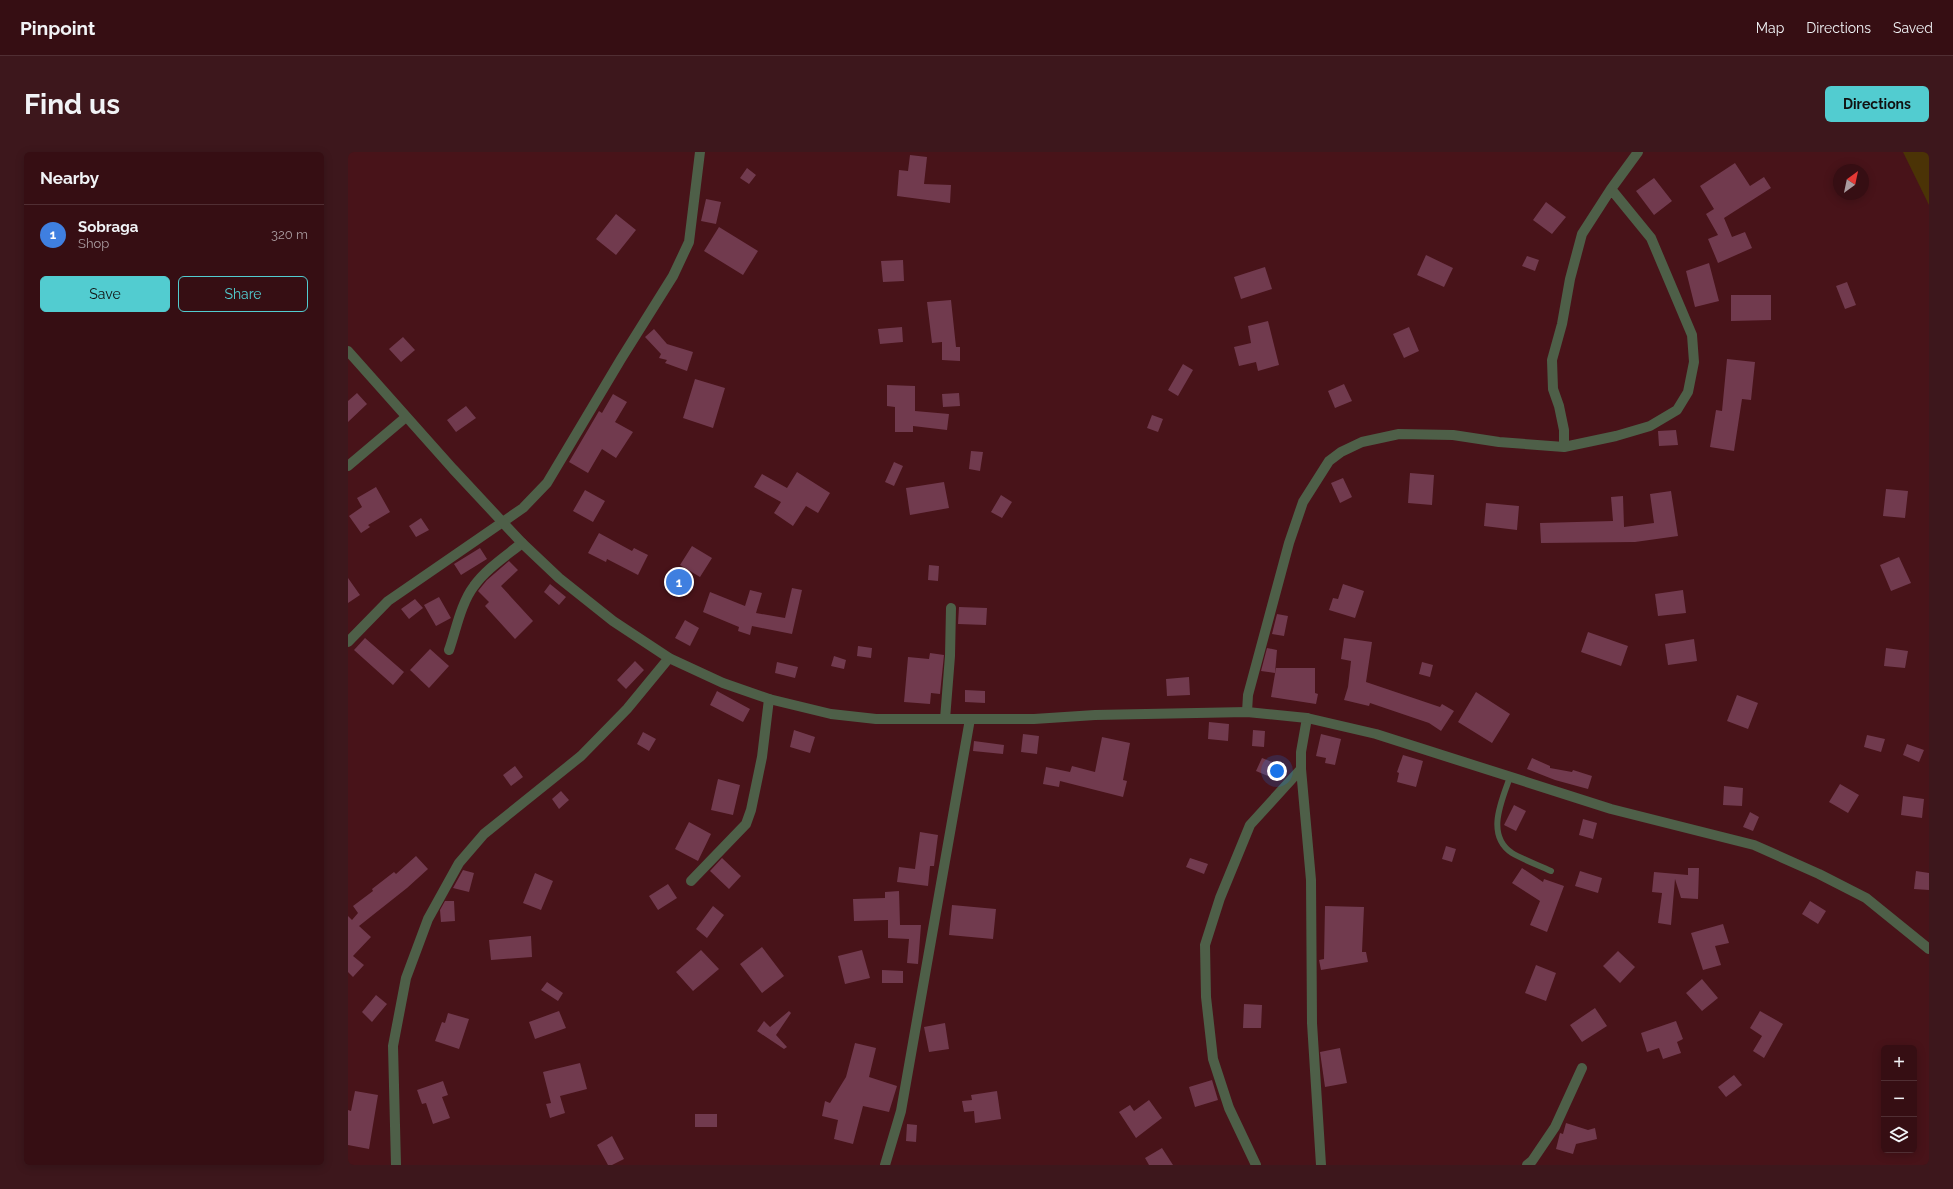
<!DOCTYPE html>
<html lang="en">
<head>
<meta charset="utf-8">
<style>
  :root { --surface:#360e13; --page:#3d171c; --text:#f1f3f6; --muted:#aa9ca0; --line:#502e33; --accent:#52ccd0 }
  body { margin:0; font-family:Raleway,sans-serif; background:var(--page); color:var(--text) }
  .controls { position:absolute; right:12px; bottom:12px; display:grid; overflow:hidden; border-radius:6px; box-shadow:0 2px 10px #0003 }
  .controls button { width:36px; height:36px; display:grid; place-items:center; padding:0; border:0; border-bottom:1px solid var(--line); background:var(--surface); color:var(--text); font:20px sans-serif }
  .compass { position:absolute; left:1485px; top:12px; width:36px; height:36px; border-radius:50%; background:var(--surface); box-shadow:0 2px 10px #0003; rotate:33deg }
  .you { position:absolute; left:929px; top:619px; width:14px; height:14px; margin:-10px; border:3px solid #fff; border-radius:50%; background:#1a73e8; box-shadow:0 0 0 6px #1a73e833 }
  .badge { display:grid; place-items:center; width:26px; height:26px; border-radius:50%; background:var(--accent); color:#fff; font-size:13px; font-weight:700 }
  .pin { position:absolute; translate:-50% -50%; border:2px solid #fff; box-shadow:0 1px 4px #0006 }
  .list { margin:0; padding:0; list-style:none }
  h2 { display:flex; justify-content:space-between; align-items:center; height:52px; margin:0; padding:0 16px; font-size:17px }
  h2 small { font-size:13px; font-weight:400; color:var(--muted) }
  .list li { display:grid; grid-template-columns:26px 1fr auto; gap:12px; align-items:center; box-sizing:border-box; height:60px; padding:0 16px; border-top:1px solid var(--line) }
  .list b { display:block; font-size:15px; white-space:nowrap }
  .list p { margin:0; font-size:13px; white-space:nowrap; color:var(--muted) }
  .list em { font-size:13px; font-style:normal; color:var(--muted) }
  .actions { display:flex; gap:8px; padding:12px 16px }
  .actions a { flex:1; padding:9px 0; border:1px solid var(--accent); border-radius:6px; text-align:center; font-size:14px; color:var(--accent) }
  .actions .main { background:var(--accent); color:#111 }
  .icon { flex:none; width:22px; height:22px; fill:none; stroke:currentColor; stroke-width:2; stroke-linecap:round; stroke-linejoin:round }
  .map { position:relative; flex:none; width:1581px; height:1013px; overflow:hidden; border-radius:6px }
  header { display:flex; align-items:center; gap:24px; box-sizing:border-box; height:56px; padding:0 20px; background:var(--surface); border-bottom:1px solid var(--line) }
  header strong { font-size:19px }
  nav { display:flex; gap:22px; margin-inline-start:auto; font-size:14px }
  .intro { display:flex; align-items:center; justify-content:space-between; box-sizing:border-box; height:96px; padding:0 24px }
  h1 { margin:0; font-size:28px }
  .button { padding:10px 18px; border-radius:6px; background:var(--accent); color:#111; font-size:14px; font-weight:700 }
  main { display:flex; gap:24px; padding:0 24px }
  aside { flex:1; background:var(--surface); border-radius:6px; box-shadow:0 2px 10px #0003 }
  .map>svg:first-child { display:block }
  .green { fill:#4b3306 }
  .building { fill:#713a4e }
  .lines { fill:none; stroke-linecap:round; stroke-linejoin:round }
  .service { stroke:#4e5f48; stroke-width:6 }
  .minor { stroke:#4e5f48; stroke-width:10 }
  .tertiary { stroke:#4e5f48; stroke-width:10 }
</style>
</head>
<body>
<header>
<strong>Pinpoint</strong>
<nav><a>Map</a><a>Directions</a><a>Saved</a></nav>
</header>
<div class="intro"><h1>Find us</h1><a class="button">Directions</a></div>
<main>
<aside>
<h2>Nearby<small></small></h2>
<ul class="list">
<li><span class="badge" style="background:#3f7fe0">1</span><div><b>Sobraga</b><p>Shop</p></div><em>320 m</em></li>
</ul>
<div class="actions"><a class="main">Save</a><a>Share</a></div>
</aside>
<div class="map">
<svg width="1581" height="1013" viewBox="0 0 1581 1013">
  <rect width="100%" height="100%" fill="#481319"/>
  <!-- green -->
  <path class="green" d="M1555,0H1581V53Z"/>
  <!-- building -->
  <path class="building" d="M562,3L579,5L576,32L603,33L602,51L549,44L551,18L560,19Z
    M1387,11L1402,34L1416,25L1423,36L1376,66L1384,85L1397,80L1404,96L1370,111L1360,87L1370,83L1358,62L1366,57L1352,34Z
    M399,16L408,23L401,32L392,26Z
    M1306,26L1324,49L1306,63L1288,39Z
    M358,47L373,50L368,72L353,69Z
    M1198,50L1218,65L1204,82L1185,68Z
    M268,62L288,78L268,103L248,87Z
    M371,75L410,99L395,123L356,99Z
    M1078,103L1105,116L1096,135L1069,123Z
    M1179,104L1191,108L1187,119L1174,114Z
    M555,108L556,129L535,130L533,109Z
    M1361,111L1371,149L1347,155L1338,119Z
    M917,115L924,137L893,147L886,125Z
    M1499,130L1508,153L1497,157L1488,134Z
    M1383,143H1423V168L1383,169Z
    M603,148L608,195H612V209L594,208V190L584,191L579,150Z
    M920,169L931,213L910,219L908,210L891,214L886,195L903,191L900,174Z
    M554,175L555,190L532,192L530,177Z
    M1061,175L1071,199L1056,206L1045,182Z
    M306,177L319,192L345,200L339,219L317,211L319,208L311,206L313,202L297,185Z
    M55,185L67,198L53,210L41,197Z
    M1379,207L1407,210L1403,248L1394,247L1386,299L1362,295L1368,258L1374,259Z
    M835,212L845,218L830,244L820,238Z
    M347,227L377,236L365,276L335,266Z
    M996,232L1004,249L987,256L980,239Z
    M539,233L567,234V259L601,262L599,278L565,274V280H547V255L539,254Z
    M9,241L19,252L0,270V249Z
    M611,241L612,254L595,255L594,242Z
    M265,242L279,250L267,270L285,280L268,306L254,297L240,321L221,310L251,259L254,261Z
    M118,254L128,266L108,280L99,268Z
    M804,263L815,267L810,280L799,276Z
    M1328,278L1330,293L1311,294L1310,279Z
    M623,299L635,300L632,319L621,317Z
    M546,310L555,314L546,334L537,330Z
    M449,320L482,341L470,361L458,354L445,374L426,361L433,350L406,335L414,322L439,336Z
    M1062,321L1086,323L1084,353L1060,351Z
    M995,326L1004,345L992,351L983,331Z
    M596,330L601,356L562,363L558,336Z
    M28,335L42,360L20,373L22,375L13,381L1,364L14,355L9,346Z
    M1538,337L1560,339L1557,366L1535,364Z
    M237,338L257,349L245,370L225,359Z
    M1323,339L1330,384L1287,390L1193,391L1192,371L1265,369L1263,345L1275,344L1276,375L1306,371L1302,342Z
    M653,343L664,350L654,366L643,360Z
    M1138,351L1171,354L1169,378L1136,374Z
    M73,366L81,378L68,385L61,374Z
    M251,381L284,399L286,396L300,403L290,423L259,407L258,410L240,401Z
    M344,394L364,406L352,425L332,413Z
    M132,396L139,407L113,423L106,412Z
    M1551,405L1563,431L1543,439L1532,413Z
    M161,409L170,418L153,434L185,469L167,487L137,454L141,450L130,439L139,428Z
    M581,413L591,414L590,429L580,428Z
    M0,426L12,443L0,451Z
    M202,432L218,445L211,453L196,440Z
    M995,432L1016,439L1007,466L981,458L985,446L990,447Z
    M444,436L454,438L444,482L404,474L402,483L390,479L391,475L355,460L362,440L397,454L402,438L414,441L408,461L437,466Z
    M1335,438L1338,461L1310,464L1307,442Z
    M91,445L103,466L88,474L76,453Z
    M67,447L75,456L61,467L53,457Z
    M611,455L639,456L638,473L610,472Z
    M929,462L940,464L936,484L924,482Z
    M337,468L351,476L342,494L327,486Z
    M1240,480L1280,494L1273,514L1233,500Z
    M17,486L56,520L45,533L6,498Z
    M996,486L1024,490L1018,530L1092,555L1094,552L1106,559L1093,579L1081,571L1022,551L1021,554L996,548L1000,535L1003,509L993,507Z
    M1346,487L1349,509L1320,513L1317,492Z
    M510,494L524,496L523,506L509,504Z
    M919,496L929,498L927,521L913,519Z
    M1538,496L1560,499L1557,516L1536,514Z
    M82,497L101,514L81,536L62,518Z
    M582,501L596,503L592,542L583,541L582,552L556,550L560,505L581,507Z
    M486,504L498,508L496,517L483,514Z
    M287,509L296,518L278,537L269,528Z
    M429,510L450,515L447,526L427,521Z
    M1074,510L1085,513L1082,525L1071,522Z
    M928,516H967V541L970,542L968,552L923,545Z
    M841,525L842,543L819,544L818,527Z
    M617,538L637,539V551L617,550Z
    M369,539L402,557L395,570L362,553Z
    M1128,540L1162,562L1144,591L1110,570Z
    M1389,543L1410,551L1400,577L1379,569Z
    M861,570L881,572L880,589L860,587Z
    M446,578L467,585L462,601L442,595Z
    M905,578L917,579L916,595L904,594Z
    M295,580L308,587L301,599L289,592Z
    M675,582L691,584L689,602L673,600Z
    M973,582L993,587L987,613L977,611L978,606L968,604Z
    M1519,583L1537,587L1533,600L1516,595Z
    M754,585L782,591L775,628L779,629L775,645L712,629L711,635L695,632L698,615L722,620L724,614L747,620Z
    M626,589L656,593L655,602L625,599Z
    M1559,592L1576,598L1571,610L1555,603Z
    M1055,603L1075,609L1068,635L1049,630L1051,621L1049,620Z
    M914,606L932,613L927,627L908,619Z
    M1184,606L1202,614V616L1224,620L1225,618L1244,624L1240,637L1207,628L1179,617Z
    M167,614L175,625L163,634L155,623Z
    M370,627L392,633L385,663L363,658Z
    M1492,632L1511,643L1500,661L1481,650Z
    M1376,634L1395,636L1394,654L1375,653Z
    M213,639L221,648L211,657L204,647Z
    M1555,644L1576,647L1574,666L1553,663Z
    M1166,653L1178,659L1168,679L1156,673Z
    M1402,660L1411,665L1405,679L1395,675Z
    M1235,667L1249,671L1245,687L1231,683Z
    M341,670L363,682L350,709L327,697Z
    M572,680L590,683L586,714H582L580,734L549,730L551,715L567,717Z
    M1098,694L1108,697L1104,710L1094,707Z
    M68,704L80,717L59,736L11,774L23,785L5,804L16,813L5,825L0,820V764L4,768L10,761L5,754L25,739L24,737L46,720L48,722Z
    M374,706L393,724L381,737L362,719Z
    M842,706L860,712L856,722L838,715Z
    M1174,716L1195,730L1196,727L1216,734L1199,780L1182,773L1192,749L1164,731Z
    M1340,716H1351L1350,747L1333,746L1327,727L1323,773L1310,771L1314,741L1304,740L1306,720L1340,723Z
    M115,718L126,721L121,740L105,736Z
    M1232,719L1254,726L1250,741L1227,734Z
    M1568,719L1581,721V738L1566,737Z
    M187,721L205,729L193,758L175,751Z
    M320,732L329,746L310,758L301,744Z
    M551,739L552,773H573L570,812L559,811L561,787L540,786V768L506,769L505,747L537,746V740Z
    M97,749H106L107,769L93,770L92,758Z
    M1462,749L1478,759L1470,772L1454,762Z
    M604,753L648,757L645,787L601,783Z
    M365,754L376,763L359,786L348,777Z
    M977,754L1016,755L1014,800H1018L1020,810L973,818L971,808L976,807Z
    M1375,772L1381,791L1367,794L1373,813L1355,818L1343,781Z
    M183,784L184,805L143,808L141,788Z
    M414,795L436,824L414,841L392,812Z
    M353,798L371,817L345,839L328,820Z
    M514,798L522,826L497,832L490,804Z
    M1270,799L1287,815L1272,831L1255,814Z
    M1188,813L1208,821L1198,849L1177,841Z
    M534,818L555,819V831H534Z
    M1354,827L1370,846L1354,859L1338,841Z
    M199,830L215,841L210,849L193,838Z
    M28,843L39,852L24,870L14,860Z
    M896,852L914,853L913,876H895Z
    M1247,856L1259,874L1234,890L1222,873Z
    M211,859L218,876L187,887L181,870Z
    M441,859L443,861L428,883L439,895L436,897L409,879L416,869L422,875Z
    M1412,859L1435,872L1416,906L1405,899L1414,884L1402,876Z
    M100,861L121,867L111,897L87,889L94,870L97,871Z
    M1328,869L1335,887L1329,890L1333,901L1315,907L1311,896L1299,900L1293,881Z
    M597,871L601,897L581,900L576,875Z
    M507,891L528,896L521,925L549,934L541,960L515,954L505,992L486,987L490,968L474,964L477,949L482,951L498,925Z
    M992,896L999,931L977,935L972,900Z
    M232,911L239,937L212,944L217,961L202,966L198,952L203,951L195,920Z
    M1386,923L1394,933L1378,945L1370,935Z
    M864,928L870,948L847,955L841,935Z
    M95,929L100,943L94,945L102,966L85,972L78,951L74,952L69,938Z
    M7,939L30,943L21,997L0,993V958L3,959Z
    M649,939L653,967L627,971L626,959L616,960L614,949L624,948L623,943Z
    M801,948L814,966L788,986L771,960L782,953L786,959Z
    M347,962H369V975H347Z
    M1218,971L1240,978L1247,976L1249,987L1228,992L1225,1002L1208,997L1212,981L1215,982Z
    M559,972L569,973L568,990L558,989Z
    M264,984L276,1007L264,1013H260L249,993Z
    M814,996L825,1013H801L797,1006Z"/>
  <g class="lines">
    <!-- service -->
    <path class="service" d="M1162,625C1154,648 1137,683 1164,701C1176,708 1190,713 1203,719"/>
    <!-- minor -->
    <path class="minor" d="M1216,295V278L1211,254L1205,237L1204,208L1214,172L1222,127L1234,82L1263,37
      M0,314L58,265
      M0,490L40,449L175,356L199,331L273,207L325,124L341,90L352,0
      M101,498C108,478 113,451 126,434C138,417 158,404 174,391
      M899,560L900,543L941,391L955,350L981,309L993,300L1014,290L1051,282L1105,283L1151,290L1216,295L1268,284L1302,274L1329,258L1340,240L1346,210L1344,183L1303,86L1263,37L1290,0
      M959,566L953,600V617L963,728L964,871L973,1013
      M597,567L602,504L603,456
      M343,729L398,672L403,658L414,605L421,547
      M48,1013L45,894L58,826L80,767L111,711L136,682L233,604L279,557L321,506
      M537,1013L553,959L622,567
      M908,1013L881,956L865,907L858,845L857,793L872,746L902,673L953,617
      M1179,1013L1184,1009L1207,975L1234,916"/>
    <!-- tertiary -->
    <path class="tertiary" d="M0,199L105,317L174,391L211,426L265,469L321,506L375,531L421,547L483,562L528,567H686L747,563L899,560L959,566L1028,582L1263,657L1406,693L1471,722L1518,746L1581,797"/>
  </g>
</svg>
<div class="controls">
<button>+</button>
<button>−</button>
<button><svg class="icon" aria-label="layers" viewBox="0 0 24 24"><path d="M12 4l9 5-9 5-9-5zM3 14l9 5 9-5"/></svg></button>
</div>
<svg class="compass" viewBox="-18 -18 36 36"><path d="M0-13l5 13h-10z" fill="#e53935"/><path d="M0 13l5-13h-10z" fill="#aa9ca0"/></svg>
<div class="you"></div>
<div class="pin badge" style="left:331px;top:430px;background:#3f7fe0">1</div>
</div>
</main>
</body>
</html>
